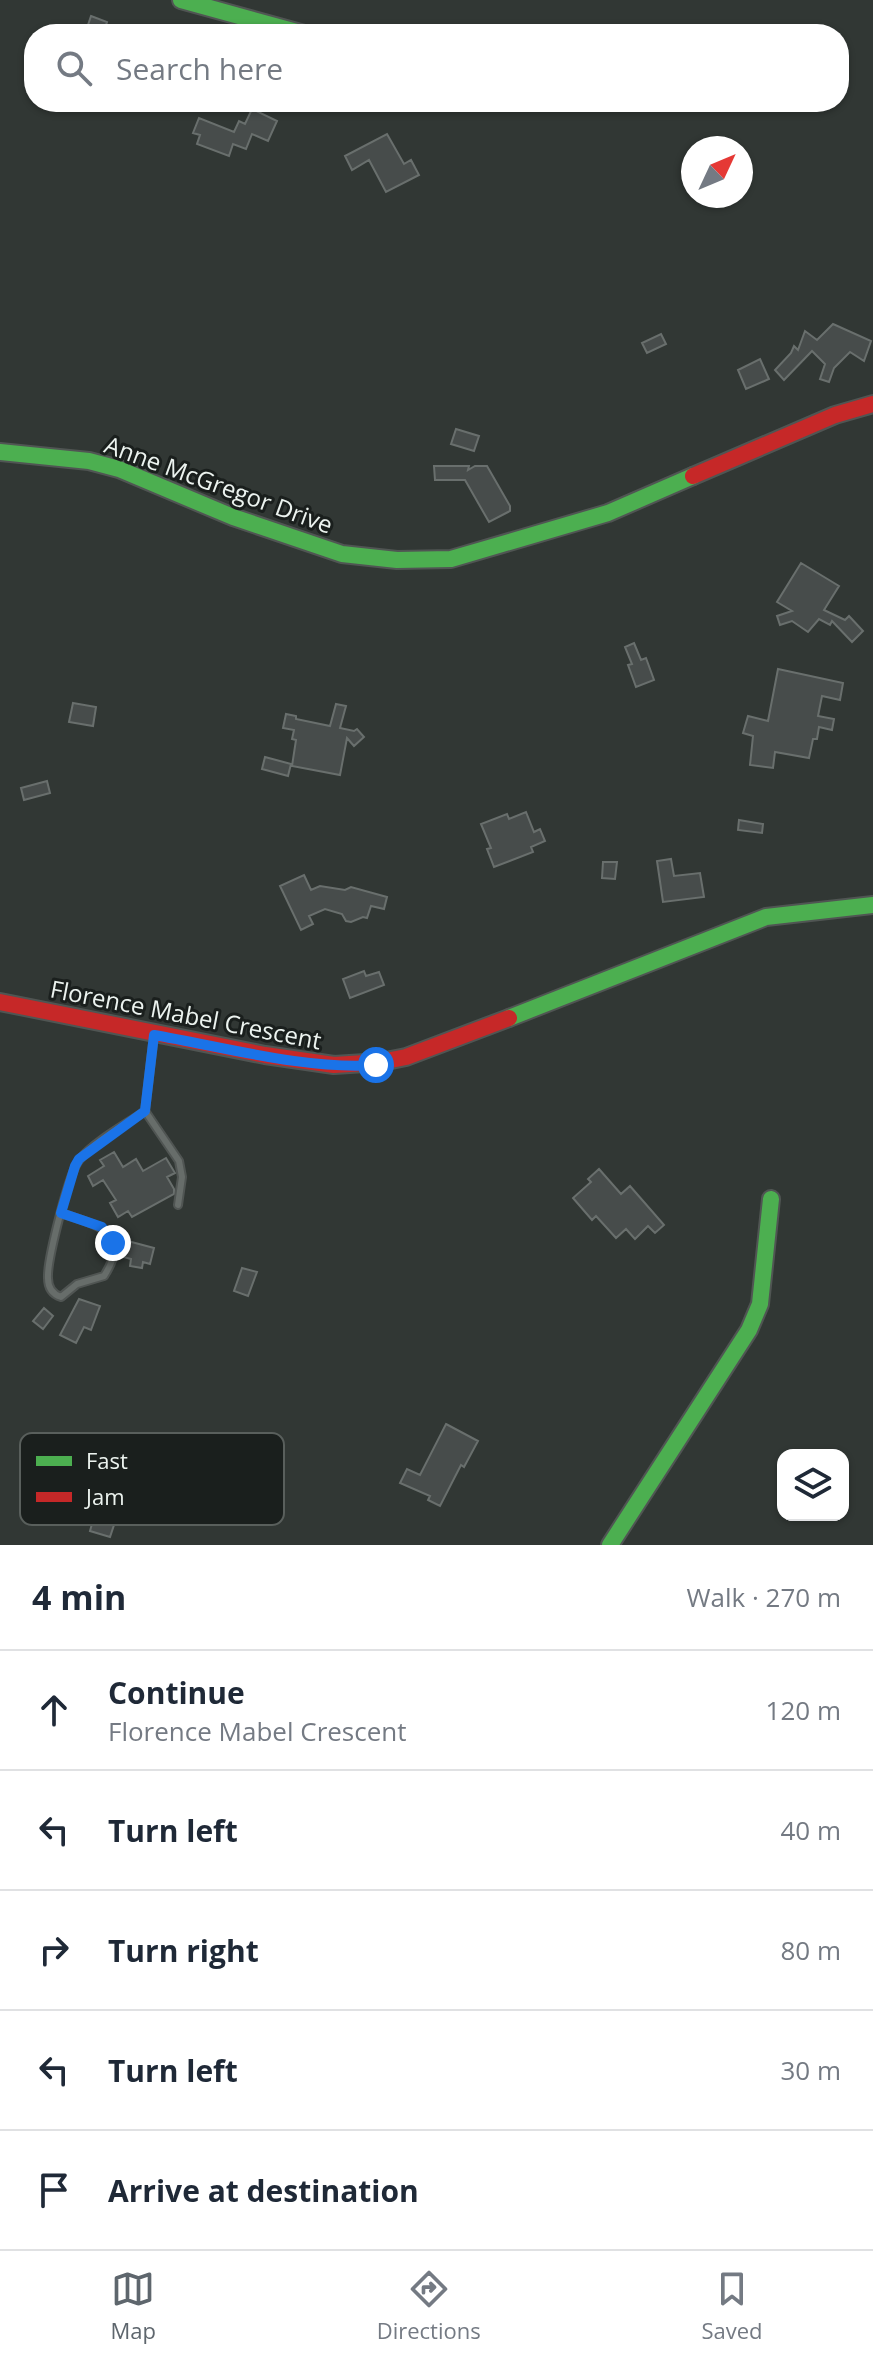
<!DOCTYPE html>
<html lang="en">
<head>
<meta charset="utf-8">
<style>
  :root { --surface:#fff; --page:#f6f6f7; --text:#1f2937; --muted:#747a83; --line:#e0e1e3; --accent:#5e666d }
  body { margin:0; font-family:"Open Sans",sans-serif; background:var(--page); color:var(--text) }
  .controls { position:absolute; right:24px; bottom:24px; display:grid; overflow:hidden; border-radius:16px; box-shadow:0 2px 6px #0004 }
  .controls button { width:72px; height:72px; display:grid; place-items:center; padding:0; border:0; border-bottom:2px solid var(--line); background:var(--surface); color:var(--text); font:40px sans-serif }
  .compass { position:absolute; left:681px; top:136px; width:72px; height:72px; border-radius:50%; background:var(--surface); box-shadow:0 2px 6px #0004; rotate:46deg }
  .stop { position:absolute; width:24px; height:24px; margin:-18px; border:6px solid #1a73e8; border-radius:50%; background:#fff }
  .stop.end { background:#1a73e8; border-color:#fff; box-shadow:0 2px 8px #0008 }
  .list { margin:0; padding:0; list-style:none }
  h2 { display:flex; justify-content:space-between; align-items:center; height:104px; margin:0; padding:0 32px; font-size:34px }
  h2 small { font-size:26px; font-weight:400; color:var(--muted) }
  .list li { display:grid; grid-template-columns:52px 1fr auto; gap:24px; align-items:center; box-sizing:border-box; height:120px; padding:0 32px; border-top:2px solid var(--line) }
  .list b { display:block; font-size:30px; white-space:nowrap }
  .list p { margin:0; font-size:26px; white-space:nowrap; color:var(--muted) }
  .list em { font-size:26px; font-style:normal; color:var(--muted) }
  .icon { flex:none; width:44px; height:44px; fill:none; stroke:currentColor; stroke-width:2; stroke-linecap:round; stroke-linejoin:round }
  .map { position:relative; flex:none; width:873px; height:1545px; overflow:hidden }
  .search { position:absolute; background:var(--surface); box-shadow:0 2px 6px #0004; left:24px; right:24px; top:24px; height:88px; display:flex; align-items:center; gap:20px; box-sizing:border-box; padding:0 28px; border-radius:32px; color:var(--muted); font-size:30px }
  .sheet { height:704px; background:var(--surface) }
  nav { display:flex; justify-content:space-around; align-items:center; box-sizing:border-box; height:112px; border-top:2px solid var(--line); background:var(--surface); font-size:22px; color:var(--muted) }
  nav a { display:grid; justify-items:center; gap:4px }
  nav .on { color:var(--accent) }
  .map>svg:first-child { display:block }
  .building { fill:#474c4b; stroke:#696f6d; stroke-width:2 }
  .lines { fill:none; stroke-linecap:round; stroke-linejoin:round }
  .lane-casing { stroke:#505553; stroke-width:10 }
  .fast-casing { stroke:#505553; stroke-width:20 }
  .jam-casing { stroke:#505553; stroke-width:20 }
  .lane { stroke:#676d6a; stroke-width:6 }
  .fast { stroke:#4caf50; stroke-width:16 }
  .jam { stroke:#c62828; stroke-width:16 }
  .route { stroke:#1a73e8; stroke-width:10 }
  .labels { text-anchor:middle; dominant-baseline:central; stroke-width:6; stroke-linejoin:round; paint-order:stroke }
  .street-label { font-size:24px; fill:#ecf3ef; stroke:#1a1f1d }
  .key { fill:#1a1f1d; stroke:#595f5c; stroke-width:2 }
  .key-label { font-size:22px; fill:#ecf3ef }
</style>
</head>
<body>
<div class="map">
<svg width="873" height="1545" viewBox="0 0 873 1545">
  <rect width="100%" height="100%" fill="#313734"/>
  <!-- building -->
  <path class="building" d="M91,16L107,22L103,34H85Z
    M252,109L277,121L268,141L252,134L246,149L233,144L229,156L197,144L200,135L193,133L199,118L234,132L239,121L245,124Z
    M387,134L404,164L411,160L419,175L386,192L369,160L352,170L345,156Z
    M833,324L871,341L864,361L850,352L834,368L829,382L820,379L825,364L812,351L784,380L775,370L791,353L794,346L798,350L805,331L817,340Z
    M661,334L666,344L647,353L642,343Z
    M760,359L769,379L746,389L738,370Z
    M456,429L479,436L474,451L451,444Z
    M434,466H469L468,470L475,466H487L510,506V511L489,522L465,480H435Z
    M801,563L839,586L824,610L845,620L849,616L863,631L852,642L832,621L830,625L819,619L808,632L792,621L780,625L777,616L792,611L777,602Z
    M634,643L641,660L646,658L654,680L636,687L628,665L632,664L625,647Z
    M778,669L843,683L840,700L822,696L818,716L834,719L832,730L819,727L817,739H813L809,758L775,752L773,768L750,765L753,736L743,733L748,716L768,721Z
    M73,703L96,707L93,726L69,722Z
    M336,704L346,706L340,728L354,731L357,729L364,737L354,746L347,738L340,775L292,766L296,740L292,739L294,730L283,728L286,714L296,716V719L330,726Z
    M265,757L291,764L288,776L262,769Z
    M47,781L50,793L24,800L21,788Z
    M526,812L534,832L540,829L545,841L531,847L533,852L494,867L487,849L491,848L481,824L507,814L509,819Z
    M739,820L763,824L762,833L738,830Z
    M671,859L674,876L700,873L704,897L663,902L657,861Z
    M603,862H617L615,879L602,878Z
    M304,875L311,890L320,886L345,890L351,887L387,897L384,909L371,906L367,918L363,917L351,922L346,921L342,914L325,909L309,916L313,924L301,930L280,886Z
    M364,971L366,976L379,972L384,985L350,998L343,979Z
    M114,1152L123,1167L136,1159L143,1171L166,1158L175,1173L167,1177L174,1189V1194L132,1217L128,1211L118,1217L110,1203L116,1200L103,1180L93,1186L88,1176L104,1166L100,1160Z
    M599,1169L621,1194L630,1186L664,1225L655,1233L648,1226L635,1239L626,1229L616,1238L596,1216L592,1220L573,1198L591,1182L588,1179Z
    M124,1240L154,1248L150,1264L143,1262L142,1268L130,1266L131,1259L120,1256Z
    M242,1268L257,1272L248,1296L234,1291Z
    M79,1299L100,1306L91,1330L84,1327L76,1343L60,1335Z
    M44,1308L53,1316L43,1329L33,1321Z
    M446,1424L478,1441L464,1467L461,1465L440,1506L428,1500L430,1496L400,1483L407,1469L420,1475Z
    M95,1513L116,1519L110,1537L90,1531Z"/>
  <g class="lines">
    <defs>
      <path id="lane" d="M145,1111L179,1161L182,1177L178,1205
        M61,1213C96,1225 133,1231 104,1276L77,1284L61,1297C52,1294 48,1287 48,1278C47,1261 69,1171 80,1159C95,1141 125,1125 145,1111L154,1035"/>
      <path id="fast" d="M181,0L304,34
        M0,452L89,461L119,469L233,517L342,554L397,560L451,559L608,513L693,476
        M509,1018L766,917L873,905
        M610,1545L749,1330L760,1304L771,1199"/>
      <path id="jam" d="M693,476L835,415L873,404
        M0,1002L265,1055L334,1065L381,1062L406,1057L509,1018"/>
    </defs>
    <!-- lane casing -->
    <use href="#lane" class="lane-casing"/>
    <!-- fast casing -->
    <use href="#fast" class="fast-casing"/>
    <!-- jam casing -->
    <use href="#jam" class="jam-casing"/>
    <!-- lane -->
    <use href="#lane" class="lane"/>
    <!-- fast -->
    <use href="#fast" class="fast"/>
    <!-- jam -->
    <use href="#jam" class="jam"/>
  </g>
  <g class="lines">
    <!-- route -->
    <path class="route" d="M113,1243L102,1227L61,1213L75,1166L79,1159L145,1111L154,1035C224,1047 306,1070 376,1065"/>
  </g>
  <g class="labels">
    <!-- street labels -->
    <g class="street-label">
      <text transform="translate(219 484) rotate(20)">Anne McGregor Drive</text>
      <text transform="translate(186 1014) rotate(11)">Florence Mabel Crescent</text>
    </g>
  </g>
  <!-- legend -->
  <rect x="20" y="1433" width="264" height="92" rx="12" class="key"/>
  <rect x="36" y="1456" width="36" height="10" fill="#4caf50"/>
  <rect x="36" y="1492" width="36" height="10" fill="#c62828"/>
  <g class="key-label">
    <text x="86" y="1469">Fast</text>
    <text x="86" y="1505">Jam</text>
  </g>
</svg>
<div class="controls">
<button><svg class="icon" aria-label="layers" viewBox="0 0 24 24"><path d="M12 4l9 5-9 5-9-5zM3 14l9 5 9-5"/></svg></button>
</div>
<svg class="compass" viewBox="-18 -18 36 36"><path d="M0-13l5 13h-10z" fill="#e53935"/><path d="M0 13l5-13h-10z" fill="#747a83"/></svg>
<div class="stop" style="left:376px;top:1065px"></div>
<div class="stop end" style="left:113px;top:1243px"></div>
<div class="search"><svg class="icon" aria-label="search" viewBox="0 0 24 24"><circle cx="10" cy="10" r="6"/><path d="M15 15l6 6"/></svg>Search here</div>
</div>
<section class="sheet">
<h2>4 min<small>Walk · 270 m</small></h2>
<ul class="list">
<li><svg class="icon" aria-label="ahead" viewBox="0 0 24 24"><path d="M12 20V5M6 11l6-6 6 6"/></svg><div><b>Continue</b><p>Florence Mabel Crescent</p></div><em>120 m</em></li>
<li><svg class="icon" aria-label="left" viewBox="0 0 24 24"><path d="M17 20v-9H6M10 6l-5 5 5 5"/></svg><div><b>Turn left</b></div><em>40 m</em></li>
<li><svg class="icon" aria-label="right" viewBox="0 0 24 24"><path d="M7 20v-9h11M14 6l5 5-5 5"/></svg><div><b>Turn right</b></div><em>80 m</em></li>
<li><svg class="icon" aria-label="left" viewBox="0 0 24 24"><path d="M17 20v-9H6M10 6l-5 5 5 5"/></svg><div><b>Turn left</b></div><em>30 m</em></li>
<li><svg class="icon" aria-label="arrive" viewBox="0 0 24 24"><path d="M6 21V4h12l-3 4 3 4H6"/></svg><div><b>Arrive at destination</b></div></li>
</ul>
</section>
<nav>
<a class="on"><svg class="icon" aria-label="map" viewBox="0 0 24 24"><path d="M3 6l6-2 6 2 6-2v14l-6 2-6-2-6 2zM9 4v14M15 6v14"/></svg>Map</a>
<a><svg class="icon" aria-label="directions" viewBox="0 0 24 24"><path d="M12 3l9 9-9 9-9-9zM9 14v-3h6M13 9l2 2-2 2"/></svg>Directions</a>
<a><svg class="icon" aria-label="saved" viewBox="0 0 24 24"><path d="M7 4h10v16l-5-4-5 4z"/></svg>Saved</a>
</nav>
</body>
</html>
